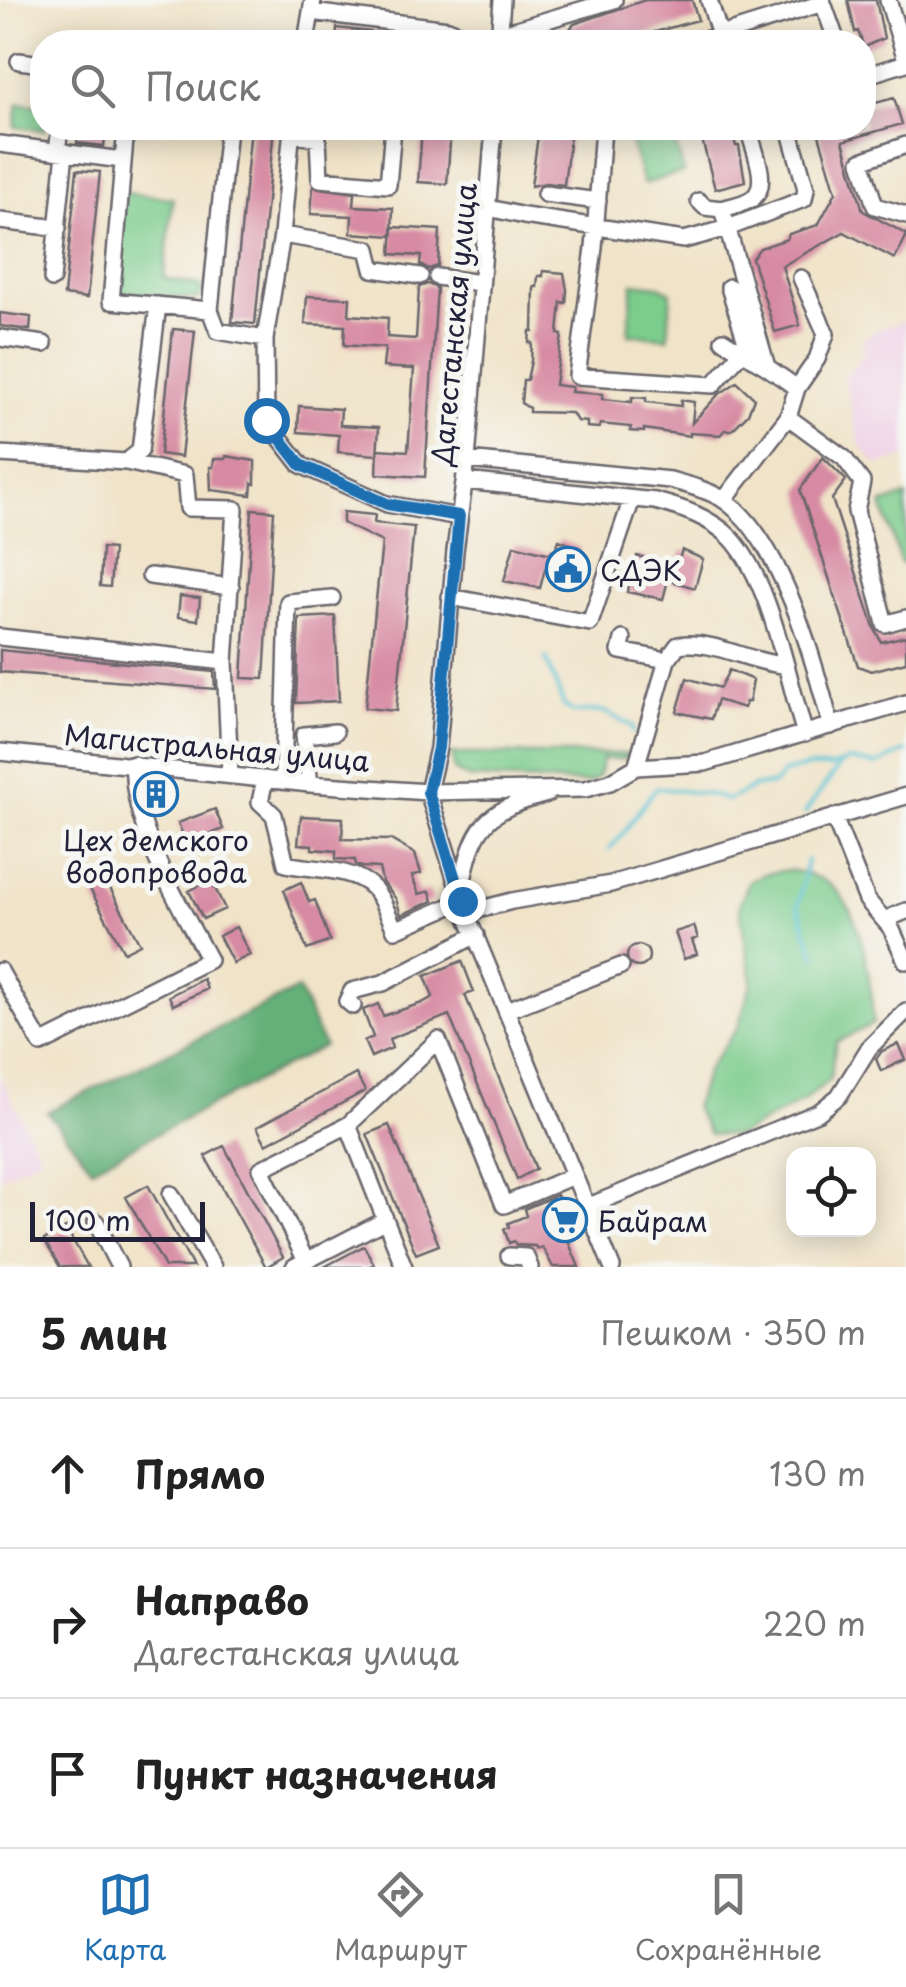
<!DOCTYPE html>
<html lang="ru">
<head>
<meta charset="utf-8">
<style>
  :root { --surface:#fff; --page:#f2f2f2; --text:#222; --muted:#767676; --line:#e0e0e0; --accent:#1f6fb2 }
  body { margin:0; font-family:"Playpen Sans",sans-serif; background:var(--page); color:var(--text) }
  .controls { position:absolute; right:30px; bottom:30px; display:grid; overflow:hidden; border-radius:20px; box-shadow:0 5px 25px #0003 }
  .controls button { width:90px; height:90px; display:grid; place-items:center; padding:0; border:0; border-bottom:2px solid var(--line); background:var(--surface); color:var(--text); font:50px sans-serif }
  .scale { position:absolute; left:30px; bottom:25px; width:175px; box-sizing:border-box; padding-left:10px; border:5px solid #22223b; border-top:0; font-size:28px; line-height:35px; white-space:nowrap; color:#22223b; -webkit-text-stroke:8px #f6f6f2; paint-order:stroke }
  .stop { position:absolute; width:30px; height:30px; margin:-22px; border:8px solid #1f6fb2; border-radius:50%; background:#fff }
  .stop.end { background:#1f6fb2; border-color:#fff; box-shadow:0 2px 10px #0008 }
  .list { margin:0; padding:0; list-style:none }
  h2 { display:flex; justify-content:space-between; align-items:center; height:130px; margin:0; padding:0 40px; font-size:42px }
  h2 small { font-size:32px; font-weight:400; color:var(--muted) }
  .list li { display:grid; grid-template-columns:65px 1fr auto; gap:30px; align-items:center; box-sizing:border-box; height:150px; padding:0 40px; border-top:2px solid var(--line) }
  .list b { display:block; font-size:38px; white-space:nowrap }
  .list p { margin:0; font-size:32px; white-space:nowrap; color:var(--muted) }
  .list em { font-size:32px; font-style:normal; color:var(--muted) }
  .icon { flex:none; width:55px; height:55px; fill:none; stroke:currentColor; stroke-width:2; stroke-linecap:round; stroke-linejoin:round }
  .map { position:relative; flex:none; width:906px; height:1267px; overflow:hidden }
  .search { position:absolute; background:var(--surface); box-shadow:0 5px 25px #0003; left:30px; right:30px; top:30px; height:110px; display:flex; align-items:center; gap:25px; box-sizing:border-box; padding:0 35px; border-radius:40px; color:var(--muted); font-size:38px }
  .sheet { height:580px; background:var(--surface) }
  nav { display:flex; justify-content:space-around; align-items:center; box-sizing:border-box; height:140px; border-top:2px solid var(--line); background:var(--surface); font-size:28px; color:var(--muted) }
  nav a { display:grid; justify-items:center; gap:5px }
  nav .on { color:var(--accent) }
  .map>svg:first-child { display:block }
  .built { fill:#efd0e6 }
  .green { fill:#7bcc8c; stroke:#4e7764; stroke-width:2.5 }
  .forest { fill:#64b078; stroke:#43695a; stroke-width:2.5 }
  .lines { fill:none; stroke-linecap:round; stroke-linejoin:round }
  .stream { stroke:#59c4d4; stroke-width:4 }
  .building { fill:#d78aa3 }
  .minor-casing { stroke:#6a666c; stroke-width:20 }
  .minor { stroke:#fff; stroke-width:15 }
  .route { stroke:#1f6fb2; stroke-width:12 }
  .labels { text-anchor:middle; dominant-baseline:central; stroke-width:10; stroke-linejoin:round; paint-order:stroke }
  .street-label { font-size:28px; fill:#22223b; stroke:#f6f6f2 }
  .poi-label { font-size:28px; fill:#22223b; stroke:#f6f6f2; text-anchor:start }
</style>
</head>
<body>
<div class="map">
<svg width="906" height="1267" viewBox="0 0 906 1267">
  <rect width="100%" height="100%" fill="#f6f6f2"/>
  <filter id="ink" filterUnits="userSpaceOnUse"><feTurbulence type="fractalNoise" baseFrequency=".01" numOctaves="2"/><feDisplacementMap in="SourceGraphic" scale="20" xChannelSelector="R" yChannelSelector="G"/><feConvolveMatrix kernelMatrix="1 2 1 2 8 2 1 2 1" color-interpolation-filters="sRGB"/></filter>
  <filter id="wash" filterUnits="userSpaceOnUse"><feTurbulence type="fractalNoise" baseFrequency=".0048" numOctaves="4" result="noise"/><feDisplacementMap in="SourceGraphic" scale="40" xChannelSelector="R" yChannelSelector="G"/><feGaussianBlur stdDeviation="2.25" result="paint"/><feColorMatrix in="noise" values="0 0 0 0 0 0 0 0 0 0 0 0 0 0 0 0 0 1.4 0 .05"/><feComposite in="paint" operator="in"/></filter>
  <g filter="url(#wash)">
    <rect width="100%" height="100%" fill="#f0e3c8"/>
    <!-- built -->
    <path class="built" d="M906,321V457L877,465L860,446L844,378L865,353L862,340L881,328Z
      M0,1076L41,1157L0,1178Z"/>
    <!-- green -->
    <path class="green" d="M18,103L42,106L45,130L15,127Z
      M627,128H671L684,172L643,184Z
      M125,193L173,198L164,278L199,285L202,290L198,299L113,292Z
      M633,283L659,286L671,292L668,338L628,334Z
      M906,496V562L901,564L882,504Z
      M452,754H632L625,759H602C601,771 600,780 587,783L468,778L454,770Z
      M788,870C806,873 824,877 837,891C864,920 872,987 873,1024L836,1042L830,1079L805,1100L737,1136L709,1134L694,1107L708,1068L738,1027L752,981L739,905L749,882L763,874Z"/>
    <!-- forest -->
    <path class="forest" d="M298,989L324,1046L92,1168L47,1112Z"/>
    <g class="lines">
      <!-- stream -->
      <path class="stream" d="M546,658L564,706L574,712L603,711L632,726L633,732
        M805,813L840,765
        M609,849C629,831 638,807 657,788L708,794L727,800L756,786L774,784L783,773L806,767H831L849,760L876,765L906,751
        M807,860L798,906L815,956"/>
    </g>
    <g id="blocks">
      <!-- building -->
      <path class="building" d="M645,0H692L698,20L619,42H559L574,24Z
        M848,0H876L884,38L864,47L858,31L855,32Z
        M337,28L425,38V42H336Z
        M894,98L902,124L843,141L863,211L906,234V237L895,259L844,232L782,266L800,325L775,332L752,258L760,248L787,239L789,234L818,225L836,192L817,128H864V106Z
        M79,128H106L104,146L77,143Z
        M251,128H274L255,324L232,322Z
        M422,128H451L447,184L418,182Z
        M539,128H571L564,185L546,183L531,186Z
        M699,128H731L736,146H739L745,181L715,189Z
        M77,170L100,172L87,298L64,295Z
        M313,187L355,193L354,206L393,208L392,236L351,233L352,216L311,214Z
        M393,227L440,230L438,266L429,269L420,265L421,256L391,254Z
        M543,271L564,273L567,290L566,303L561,302L558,334L562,335L555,385L572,387L571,392L603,394L602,399L632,402V397L646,398V402L681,406V400L694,402L692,423L718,395L737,382L754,398L748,414L732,430H725L720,435L690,433V436L644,429V432L630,431L631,427L600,424L599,428L587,427V422L577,421L572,413L529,412V408L521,403L523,380H527L531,361L532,343H529L530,331H533L534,287H537L538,276H543Z
        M428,284L437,288L425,477L377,474L378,449L408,451L414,369L383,367L385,348L344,345L345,326L305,324L307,296L350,298L349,315L388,318L387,337L416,339L419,287Z
        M0,313L31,317L30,330L0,326Z
        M173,329L195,331L181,457L160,454Z
        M299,406L341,409L340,425L379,427L377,455L338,452L339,435L298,432Z
        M226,456L255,461V484L252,483L251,495L211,490L210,467H213L214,459H226Z
        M823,457L846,480L832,499L874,627L881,642L906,636V662L871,671L858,666L800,490Z
        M252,509L274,511L264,679L242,678Z
        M343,512L375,515L374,523L414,527L396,711L365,708L382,542L343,523Z
        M559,540L580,548L572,576L545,569L540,588L504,581L514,545L551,554L552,550L555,551Z
        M102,548L113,549L110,587L100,586Z
        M682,550L703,559L695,588L668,580L663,599L627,592L637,556L674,565L675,561L678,562Z
        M180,596L200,598L198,620L178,617Z
        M335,616L339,701L296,703L299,618Z
        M0,650L214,672L215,689L0,672Z
        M729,670L753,680L749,702H746L744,708L717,700L711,719L677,712L687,678L720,688Z
        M215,809L223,829L186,843L178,823Z
        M301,816L343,818L342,839L391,840L415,854L421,873L412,876L419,894L430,891L433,901L401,915L396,899L382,881L379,868L362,867L356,865L355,860L336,859V851L312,849V845L298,844Z
        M105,879L140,944L124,952L89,887Z
        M211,880L225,909L203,919L189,891Z
        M301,882L309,902L315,900L330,941L307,950L284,890Z
        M694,926L698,938L692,940L697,954L684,959L675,932Z
        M236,927L250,955L233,963L219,936Z
        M627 956a11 11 0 1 1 22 0a11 11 0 1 1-22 0Z
        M462,961L474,992L465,995L536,1169L517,1179L449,1015L389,1039L392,1048L371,1057L364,1041L373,1037L363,1010L378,1004L383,1016L422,1003L433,997L425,976Z
        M203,979L207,989L173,1005L169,996Z
        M898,1044L905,1060L881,1071L876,1059L882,1051Z
        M356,1074L365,1091L266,1144L257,1127Z
        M389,1125L439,1245L416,1254L367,1134Z
        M224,1146L283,1257L266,1267L205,1156Z
        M148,1185L193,1267H165L126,1197Z
        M557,1195L574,1233L566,1236L579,1267H553L542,1247L537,1249L535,1246L516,1245L514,1241L509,1243L504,1229L509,1227L508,1223L526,1216L524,1209Z
        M66,1228L88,1267H60L44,1240Z
        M364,1246L374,1264L368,1267H324Z"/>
    </g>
  </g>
  <g filter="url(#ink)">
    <use href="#blocks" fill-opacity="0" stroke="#6a666c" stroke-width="2.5"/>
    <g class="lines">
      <defs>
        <path id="minor" d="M709,0L722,42
          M888,0L906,60
          M311,12L448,29L460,34L466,42
          M500,34L614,0
          M71,42V41
          M306,42L313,0
          M499,42L502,0
          M698,42L823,3L837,42
          M19,61L42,64
          M864,76L906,63
          M126,128L111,301L210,310
          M228,128L210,310L218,331L265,339
          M292,128L282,235L265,339L266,420L301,465L387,504L459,517
          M494,128L467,460L455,551L438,748L428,792L466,913L612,1267
          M603,128L594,248L577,376L713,385L742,352L767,367
          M748,128C752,145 771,184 753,198C745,204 731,206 722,209L767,367L797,388
          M291,134L318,139L320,179L388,185L393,128
          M0,144L122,160
          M906,145L861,161L875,206L906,215
          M57,151L60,128
          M545,194L598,201
          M699,201L705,207L722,209
          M489,208L524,216L684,240L728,228L804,199L806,189L789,128
          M0,221L58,228
          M282,235L368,249L373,269L420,276
          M437,277L480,283
          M52,279L65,152
          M729,287L745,338L763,353
          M0,338L44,344
          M723,340L742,352
          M788,417L844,458L862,482L856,511L885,624L906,618
          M0,454L126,462L185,475L188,508L235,509L225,662L230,775
          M467,460L670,480C688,485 705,489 721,498C781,535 814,661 831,726
          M126,462L140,451L158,305
          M465,481L655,501C682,508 710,517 731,538C771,581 787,677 805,734
          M724,500L788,417L797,388L817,359L826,334L801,278
          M150,576L231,587
          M450,597L590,623L632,499
          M0,637L225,662
          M623,639L620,651L667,660
          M0,752L310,784L428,792L585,789L610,782L636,767L705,763L906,703
          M636,767L667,660L678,645C713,639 748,662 783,665
          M265,779L260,802L274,815L286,864C311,870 351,867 372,887C382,896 389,917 395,930L462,901
          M283,781L288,602L332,598
          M310,784L304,735L335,732
          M834,817L867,900L891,928L906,961
          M461,890C473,827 483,811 547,794
          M466,913L512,901L611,884L906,796
          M884,920L906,911
          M0,971L41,1044L209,960C181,907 130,825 134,764
          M353,1006L347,1001L352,991L383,983L476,935
          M507,1010L621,966
          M348,1125L404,1267
          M171,1194L213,1267
          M589,1206L819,1112L839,1096L869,1048L906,1011
          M96,1222L119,1267
          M509,1256L526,1257L530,1267
          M306,1261L261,1169L348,1125L438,1040L504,1205L573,1176
          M294,1267L384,1221"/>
      </defs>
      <!-- minor casing -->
      <use href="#minor" class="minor-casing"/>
      <!-- minor -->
      <use href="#minor" class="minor"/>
    </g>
  </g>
  <g class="lines" filter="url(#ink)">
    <!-- route -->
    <path class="route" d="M266,420L301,465L387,504L459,516L438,748L428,792L462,901"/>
  </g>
  <!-- icons -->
  <defs>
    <symbol id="civic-ring" viewBox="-11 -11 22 22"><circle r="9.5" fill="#f6f6f2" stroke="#1f6fb2" stroke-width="1.5"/><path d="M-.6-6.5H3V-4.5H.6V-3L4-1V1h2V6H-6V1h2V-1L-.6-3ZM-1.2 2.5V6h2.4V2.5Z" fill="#1f6fb2"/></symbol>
    <symbol id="building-ring" viewBox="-11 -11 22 22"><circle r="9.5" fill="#f6f6f2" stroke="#1f6fb2" stroke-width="1.5"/><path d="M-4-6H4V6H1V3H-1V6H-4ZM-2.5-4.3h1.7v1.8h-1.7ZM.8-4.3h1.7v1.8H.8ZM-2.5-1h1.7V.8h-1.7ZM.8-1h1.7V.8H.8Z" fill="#1f6fb2"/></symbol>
    <symbol id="supermarket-ring" viewBox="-11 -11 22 22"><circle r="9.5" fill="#f6f6f2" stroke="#1f6fb2" stroke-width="1.5"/><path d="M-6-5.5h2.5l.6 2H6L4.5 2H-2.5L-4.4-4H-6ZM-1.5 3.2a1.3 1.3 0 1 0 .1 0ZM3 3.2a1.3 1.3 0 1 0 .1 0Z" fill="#1f6fb2"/></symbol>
  </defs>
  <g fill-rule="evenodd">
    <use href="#civic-ring" x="543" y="544" width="50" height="50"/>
    <use href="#building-ring" x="131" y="769" width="50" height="50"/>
    <use href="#supermarket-ring" x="540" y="1195" width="50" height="50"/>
  </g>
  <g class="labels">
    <!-- street labels -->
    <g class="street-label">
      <text transform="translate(453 324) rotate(-85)">Дагестанская улица</text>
      <text transform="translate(217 747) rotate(5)">Магистральная улица</text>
    </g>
    <!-- poi labels -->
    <g class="poi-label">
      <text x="600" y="569">СДЭК</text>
      <text x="156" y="839" text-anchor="middle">Цех демского<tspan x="156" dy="32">водопровода</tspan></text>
      <text x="598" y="1220">Байрам</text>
    </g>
  </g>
</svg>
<div class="controls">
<button><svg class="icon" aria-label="locate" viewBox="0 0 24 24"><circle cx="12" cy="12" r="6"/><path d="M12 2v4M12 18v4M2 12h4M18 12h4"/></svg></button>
</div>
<div class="scale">100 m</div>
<div class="stop" style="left:266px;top:420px"></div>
<div class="stop end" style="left:462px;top:901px"></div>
<div class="search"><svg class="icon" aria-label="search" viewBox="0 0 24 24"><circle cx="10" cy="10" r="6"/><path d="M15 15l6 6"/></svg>Поиск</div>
</div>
<section class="sheet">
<h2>5 мин<small>Пешком · 350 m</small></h2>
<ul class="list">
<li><svg class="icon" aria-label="ahead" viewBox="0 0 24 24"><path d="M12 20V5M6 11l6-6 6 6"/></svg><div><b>Прямо</b></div><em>130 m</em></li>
<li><svg class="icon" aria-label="right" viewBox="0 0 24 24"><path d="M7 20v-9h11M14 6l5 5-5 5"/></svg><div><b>Направо</b><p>Дагестанская улица</p></div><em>220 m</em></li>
<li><svg class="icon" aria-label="arrive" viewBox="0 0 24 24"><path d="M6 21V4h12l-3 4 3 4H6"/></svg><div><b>Пункт назначения</b></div></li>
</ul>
</section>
<nav>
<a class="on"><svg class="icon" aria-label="map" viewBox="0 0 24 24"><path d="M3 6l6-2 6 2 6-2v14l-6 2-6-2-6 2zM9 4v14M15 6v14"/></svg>Карта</a>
<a><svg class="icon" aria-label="directions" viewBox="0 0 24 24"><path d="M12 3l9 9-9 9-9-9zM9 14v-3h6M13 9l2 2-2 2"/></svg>Маршрут</a>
<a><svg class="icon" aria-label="saved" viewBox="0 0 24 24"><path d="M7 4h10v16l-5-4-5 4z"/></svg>Сохранённые</a>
</nav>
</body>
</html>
